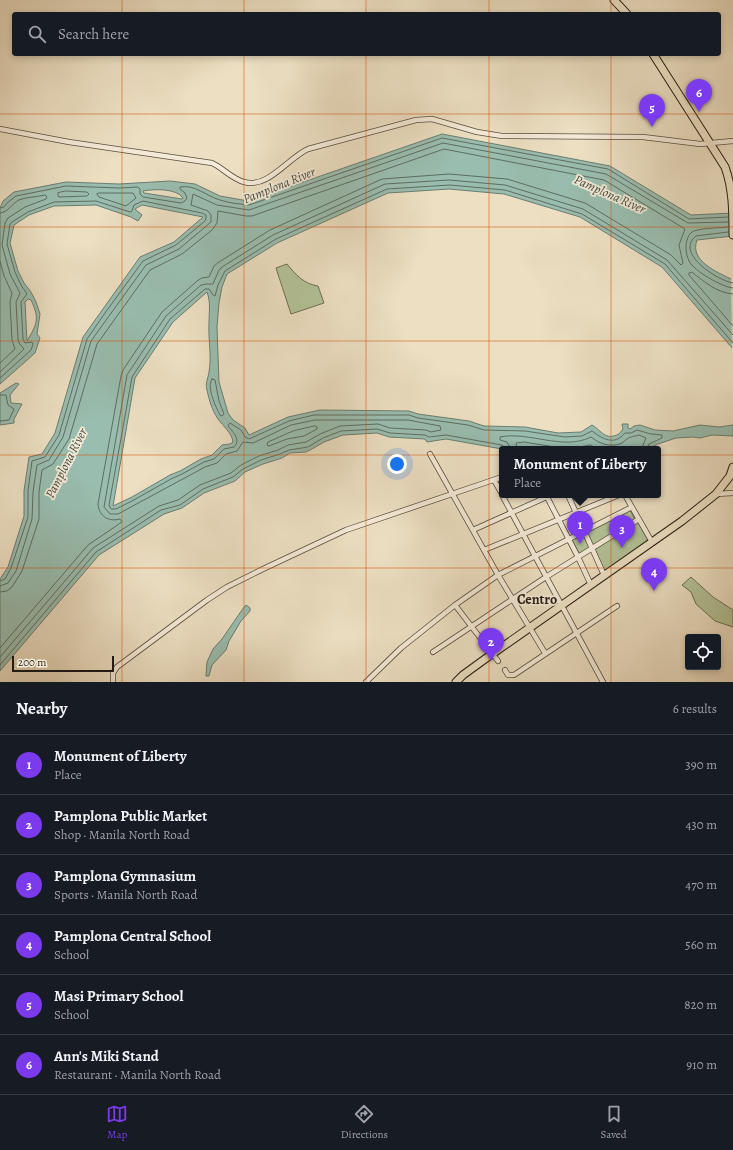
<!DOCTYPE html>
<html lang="en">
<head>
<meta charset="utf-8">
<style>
  :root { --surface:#171b24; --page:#20242c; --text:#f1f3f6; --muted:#9ea1a6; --line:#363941; --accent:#7c3aed }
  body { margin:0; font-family:Alegreya,serif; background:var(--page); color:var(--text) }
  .controls { position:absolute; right:12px; bottom:12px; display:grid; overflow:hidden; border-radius:4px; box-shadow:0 2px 6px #0003 }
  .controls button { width:36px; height:36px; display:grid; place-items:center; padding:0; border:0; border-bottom:1px solid var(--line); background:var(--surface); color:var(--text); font:20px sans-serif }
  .scale { position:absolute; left:12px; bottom:10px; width:102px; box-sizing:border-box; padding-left:4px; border:2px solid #271c15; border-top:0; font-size:11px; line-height:14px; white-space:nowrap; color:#271c15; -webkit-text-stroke:3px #f3ead7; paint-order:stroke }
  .you { position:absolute; left:397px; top:464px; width:14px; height:14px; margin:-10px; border:3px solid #fff; border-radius:50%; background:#1a73e8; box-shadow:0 0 0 6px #1a73e833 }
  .badge { display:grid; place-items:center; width:26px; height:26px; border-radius:50%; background:var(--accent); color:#fff; font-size:13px; font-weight:700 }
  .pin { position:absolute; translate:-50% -33px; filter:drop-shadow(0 1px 2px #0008) }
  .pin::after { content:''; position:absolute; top:21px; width:14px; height:12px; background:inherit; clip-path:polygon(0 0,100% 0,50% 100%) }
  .popup { position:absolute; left:499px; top:446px; width:162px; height:52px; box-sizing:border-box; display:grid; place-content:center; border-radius:4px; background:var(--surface); filter:drop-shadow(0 1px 3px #0005); font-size:13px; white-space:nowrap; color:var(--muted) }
  .popup b { font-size:15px; color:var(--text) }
  .popup::after { content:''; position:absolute; left:50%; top:100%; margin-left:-8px; border:8px solid transparent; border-top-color:var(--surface) }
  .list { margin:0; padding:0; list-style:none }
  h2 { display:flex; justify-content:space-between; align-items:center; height:52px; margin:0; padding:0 16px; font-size:17px }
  h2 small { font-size:13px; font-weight:400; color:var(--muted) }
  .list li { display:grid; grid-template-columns:26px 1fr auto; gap:12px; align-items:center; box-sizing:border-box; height:60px; padding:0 16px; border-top:1px solid var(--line) }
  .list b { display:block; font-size:15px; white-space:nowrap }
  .list p { margin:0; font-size:13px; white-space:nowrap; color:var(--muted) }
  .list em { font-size:13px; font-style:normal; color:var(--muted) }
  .icon { flex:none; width:22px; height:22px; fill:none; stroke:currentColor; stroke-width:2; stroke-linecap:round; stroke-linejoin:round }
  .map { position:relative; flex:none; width:733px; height:682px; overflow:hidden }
  .search { position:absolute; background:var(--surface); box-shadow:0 2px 6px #0003; left:12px; right:12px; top:12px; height:44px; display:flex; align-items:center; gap:10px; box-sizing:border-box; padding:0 14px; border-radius:4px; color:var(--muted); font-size:15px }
  .sheet { height:412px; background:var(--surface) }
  nav { display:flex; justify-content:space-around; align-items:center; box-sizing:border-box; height:56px; border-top:1px solid var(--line); background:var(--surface); font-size:11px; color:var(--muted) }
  nav a { display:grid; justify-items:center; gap:2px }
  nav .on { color:var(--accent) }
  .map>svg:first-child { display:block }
  .green { fill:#b3c297; stroke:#6d6f56 }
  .water { fill:#99bdaf; stroke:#6b7d71; fill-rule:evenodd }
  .pier { fill:#ecdfc2 }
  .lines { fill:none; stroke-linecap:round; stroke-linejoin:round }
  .shore { stroke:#606c62; stroke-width:1 }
  .minor-casing { stroke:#584d40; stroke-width:6 }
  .highway-casing { stroke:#271c15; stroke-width:9 }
  .minor { stroke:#f3ead7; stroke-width:4.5 }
  .highway { stroke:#ecdfc2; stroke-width:7 }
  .grid { fill:none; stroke:#d5530d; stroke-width:1; stroke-opacity:0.55 }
  .labels { text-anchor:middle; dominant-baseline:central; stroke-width:3.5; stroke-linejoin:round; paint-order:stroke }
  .water-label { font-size:13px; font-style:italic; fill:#494c43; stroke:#f3ead7 }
  .quarter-label { font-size:14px; font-weight:bold; fill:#271c15; stroke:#f3ead7 }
</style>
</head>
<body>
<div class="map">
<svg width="733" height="682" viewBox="0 0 733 682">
  <rect width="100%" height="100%" fill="#ecdfc2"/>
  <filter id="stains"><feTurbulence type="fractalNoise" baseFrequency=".005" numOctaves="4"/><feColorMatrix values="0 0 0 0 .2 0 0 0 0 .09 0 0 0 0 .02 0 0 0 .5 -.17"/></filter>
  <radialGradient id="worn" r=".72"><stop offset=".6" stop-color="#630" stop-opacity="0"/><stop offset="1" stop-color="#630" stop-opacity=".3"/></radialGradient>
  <!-- green -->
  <path class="green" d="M287,264C296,275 304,284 318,286L324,303L291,314L276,268Z
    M630,510L635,520L592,546L586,532Z
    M638,522L649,542L603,572L594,550Z
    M583,534L590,548L579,554L572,540Z
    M691,577L713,597L733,610V627L715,621L696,604L691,592L682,585Z"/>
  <!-- water -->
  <path class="water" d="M442,134L610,166L691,215L733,213V236L697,240C689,261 717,272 733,280V349L662,267L580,217L504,194L449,189L388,193L277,243L227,274L222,287L219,303L217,327L219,382L228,413L233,420L245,428L249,435L288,417L320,410L409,411L418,414L469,421L484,426L525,427L558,433L581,432L592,425C602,431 605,441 619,434L623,429L622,424H628V428L630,429L634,426L640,425L655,430L673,431L700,425L719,427L733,425V436L712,435L700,438L693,437L676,438L658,444L648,449H502L446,439L427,442L425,439L389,437L377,433L343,435L324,442L312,449L306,452L290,453L282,458L263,464L245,472L235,481L204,493L182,508L164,514L99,555L0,671V579L8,567L24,516V491L29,457L42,454L55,433L83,337L140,257L174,242L203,217L142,205L135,209L142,215L138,221L131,217L96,205L54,206L29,215L14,225L10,243L18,271L24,283L31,292L36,302L40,314L37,334L40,338L35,353L0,384V208L3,201L14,192L66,182L119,184L170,181L195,184L220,196L248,201ZM143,191C154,189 176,188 183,198L182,199L144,193ZM207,292C211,303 209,311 209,323C208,339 212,356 209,372C208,379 205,383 207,390C209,400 212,410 218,419C223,426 232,433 233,442L230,444L222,445L212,455L201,459L180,471L170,475L132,497L113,506L135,378L173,322ZM28,299L31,300C40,319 37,324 27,341L25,302Z
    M16,383L19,384L10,395L11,403L22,404L14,419V423L0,425V393Z
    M246,605L250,608V611L241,621L229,641L226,650L212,665L209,676H206L207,662L213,649L222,639L244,607Z"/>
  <!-- pier -->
  <path class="pier" d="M731,276L733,277V351L732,350Z"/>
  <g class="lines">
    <!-- shore -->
    <path class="shore" d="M66,191L87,192L89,194L87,196L59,197L58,196V193Z
      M99,193H133L136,198L126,206L99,197L97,194Z
      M0,208L4,207L7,203L16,196L66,186L119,188L138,187L140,189V194L143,197L181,203L185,201L187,198L185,193L180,189V187C195,184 206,196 220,200C229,203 239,204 249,205L442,138L608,169L689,219L728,217
      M0,213C9,212 11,204 19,200C26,197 37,197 45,195L47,197L46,199L25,207L8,218L5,223L2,245L10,274L20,293L16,302L18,339L19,343L24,349L0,372
      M728,227C720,228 698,228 692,232C689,234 688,237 687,240C685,247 686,254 689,261C694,271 722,287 733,288
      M728,232L696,236C674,253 718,281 733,283
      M0,261L4,276L12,293L10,302L12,340L15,349L0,363
      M733,294C717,293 703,281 692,272L689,273V275L733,326
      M0,378L31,350L33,344L32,342L25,343L23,339L21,302L27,294L21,285L15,272L7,244L10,224L12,222L28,212L54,202L96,201L130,212L132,211L134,205L143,201L202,213L206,215V218L205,221L176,245L143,261L105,313L87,339L59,435L45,457L32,461L28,491V517L11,568L5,579L0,581
      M212,379L215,380L219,401L224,414L222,416L220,415C216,407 206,387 212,379Z
      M0,395H6L8,405L14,409L9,420L0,421
      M315,426L317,427V429L304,436L287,439L269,446L267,445L268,442L293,431Z
      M511,449L507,442L500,440V437C529,431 563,451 591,437C600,444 611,448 622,443C624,442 625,440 627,439C629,437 636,436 639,435L646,438L643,445L642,449
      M517,449L516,443L524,442L561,448L580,447L590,445L599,449
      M647,449L649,444L662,438V435L651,434L637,430L631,433H625C614,446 603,439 592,431L582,436L565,437L525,431L484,430L468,425L418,418L409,415H314L289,421L249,439L245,437L241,430L230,423L228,426C234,433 241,440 234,447L224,449L214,459L204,462L182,474L171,479L132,501L116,509H111L109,505L132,377L170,319L205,289H209L213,295L215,296L218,285L225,271L276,239L387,189L450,185L505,190L582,214L665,264L733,343
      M0,586L8,583L16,571L32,519L33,492L37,465L49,460L63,437L91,341L109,316L146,265L179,249L211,222V215L208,211L191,205L193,194L217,205L249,210L443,143L606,174L688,223L728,222
      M0,592L7,591L12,587L22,571L39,519V492L42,470L53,464L69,439L97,344L150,270L182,254L212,230L217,223L218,211L246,216H252L444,149L604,180L685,229L679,245L683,263L681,265L671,255L585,203L507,179L449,174L382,179L270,230L219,262L214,266L209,277L202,278L197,281L162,312L123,370L121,376L98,504C99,517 109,522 120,519L122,522L88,545L0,648
      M0,657L93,548L159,506L178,500L200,485L231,473L241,465L259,456L278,450L288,445L306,442L320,434L340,426L378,424L390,428L426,430L431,432L441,430L440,426L408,420H315L291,425L253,443L243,442L237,451L226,454L217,463L205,467L118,514H110L104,507L127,375L166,316L201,285L206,284H213L219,270L222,267L273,235L385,184L449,180L505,185L583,209L667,260L733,335
      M0,665L96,552L161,510L180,505L203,489L233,477L243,469L261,460L280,454L289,450L308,447L323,438L341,431L377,429L390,433L425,435L429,437L446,435L502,445L506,449"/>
    <defs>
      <path id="minor" d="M0,129L69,142L212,163C223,168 232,179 244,182C268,189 288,158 308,149L416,120L432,119L477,132L502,136L643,137L700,144L733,141
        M430,454L498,575L545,653
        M494,480L502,494
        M716,494L733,493
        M502,495L603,682
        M546,495L578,557L591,585
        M568,495L604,575
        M625,495L652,542
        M473,530L551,495
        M484,550L619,495
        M455,605L498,661
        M433,652L546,577L639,519
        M505,670L508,675H514L617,606
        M113,682V673L117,667L207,600L227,587L263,569L346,530L502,477
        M366,682L401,648L455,605L498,575L632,507"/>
      <path id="highway" d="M614,0L627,14
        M653,54L725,167C733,189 733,212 733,235
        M456,682L463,675L485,659L682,521L716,494L730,476L733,467"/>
    </defs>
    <!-- minor casing -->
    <use href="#minor" class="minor-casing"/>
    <!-- highway casing -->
    <use href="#highway" class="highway-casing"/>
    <!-- minor -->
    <use href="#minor" class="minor"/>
    <!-- highway -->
    <use href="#highway" class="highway"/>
  </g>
  <!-- grid -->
  <path class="grid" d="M122,0V14M244,0V14M366,0V14M489,0V14M611,0V14M122,54V682M244,54V682M366,54V682M489,54V682M611,54V682M0,114H733M0,227H733M0,341H733M0,455H733M0,568H733"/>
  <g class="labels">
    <!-- water labels -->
    <g class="water-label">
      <text transform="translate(279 185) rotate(-22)">Pamplona River</text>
      <text transform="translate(610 194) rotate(24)">Pamplona River</text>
      <text transform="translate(66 463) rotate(-63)">Pamplona River</text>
    </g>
    <!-- quarter labels -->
    <g class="quarter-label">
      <text x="537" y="599">Centro</text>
    </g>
  </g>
  <rect width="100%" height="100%" filter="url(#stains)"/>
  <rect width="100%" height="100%" fill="url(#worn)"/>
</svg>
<div class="controls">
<button><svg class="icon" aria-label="locate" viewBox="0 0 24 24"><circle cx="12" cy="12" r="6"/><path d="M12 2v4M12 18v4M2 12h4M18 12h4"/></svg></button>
</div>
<div class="scale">200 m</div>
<div class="you"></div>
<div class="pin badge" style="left:580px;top:544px">1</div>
<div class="popup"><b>Monument of Liberty</b>Place</div>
<div class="pin badge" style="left:491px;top:661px">2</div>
<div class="pin badge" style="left:622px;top:548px">3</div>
<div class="pin badge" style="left:654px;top:591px">4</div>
<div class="pin badge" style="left:652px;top:127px">5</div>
<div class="pin badge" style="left:699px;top:112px">6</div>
<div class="search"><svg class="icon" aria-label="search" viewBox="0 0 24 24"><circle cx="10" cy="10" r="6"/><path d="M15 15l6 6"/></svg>Search here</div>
</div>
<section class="sheet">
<h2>Nearby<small>6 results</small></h2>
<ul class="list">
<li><span class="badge">1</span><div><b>Monument of Liberty</b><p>Place</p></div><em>390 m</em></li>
<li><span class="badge">2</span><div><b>Pamplona Public Market</b><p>Shop · Manila North Road</p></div><em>430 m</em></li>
<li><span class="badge">3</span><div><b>Pamplona Gymnasium</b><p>Sports · Manila North Road</p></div><em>470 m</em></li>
<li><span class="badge">4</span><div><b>Pamplona Central School</b><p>School</p></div><em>560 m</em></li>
<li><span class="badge">5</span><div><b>Masi Primary School</b><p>School</p></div><em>820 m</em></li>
<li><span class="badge">6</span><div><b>Ann's Miki Stand</b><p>Restaurant · Manila North Road</p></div><em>910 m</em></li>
</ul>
</section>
<nav>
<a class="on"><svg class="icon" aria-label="map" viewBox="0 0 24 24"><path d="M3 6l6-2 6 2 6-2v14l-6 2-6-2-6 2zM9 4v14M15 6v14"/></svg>Map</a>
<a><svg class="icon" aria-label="directions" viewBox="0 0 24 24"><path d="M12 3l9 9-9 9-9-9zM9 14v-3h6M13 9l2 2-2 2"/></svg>Directions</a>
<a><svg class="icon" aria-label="saved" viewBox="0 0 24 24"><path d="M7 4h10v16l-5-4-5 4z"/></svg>Saved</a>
</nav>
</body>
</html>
